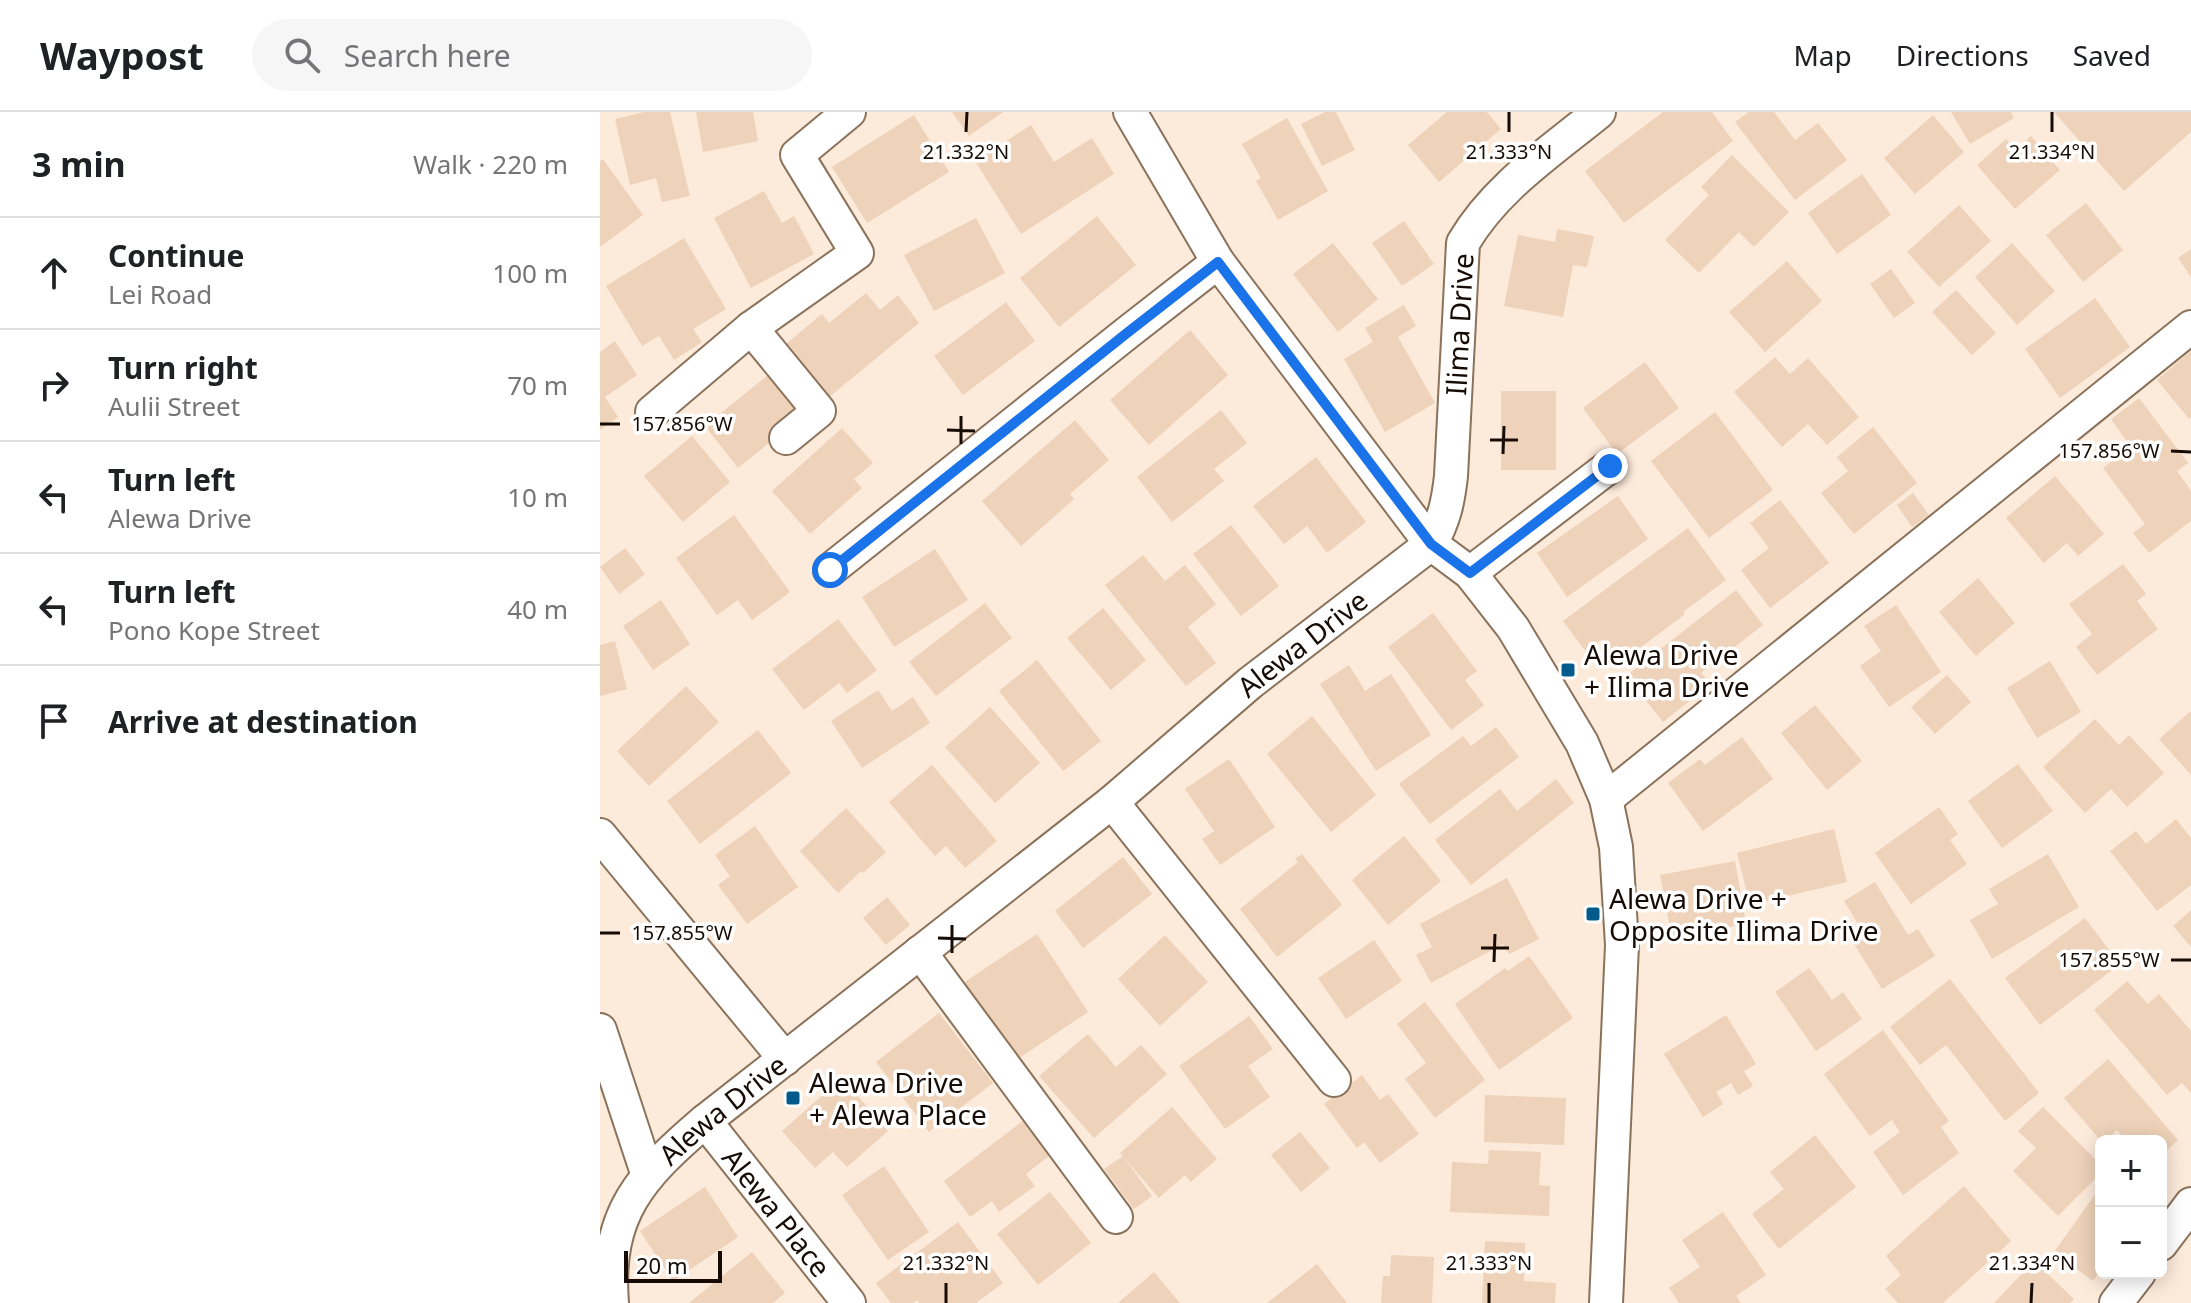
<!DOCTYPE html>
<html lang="en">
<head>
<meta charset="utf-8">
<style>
  :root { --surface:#fff; --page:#f6f6f6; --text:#202124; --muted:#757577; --line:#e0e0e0 }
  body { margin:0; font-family:"Noto Sans",sans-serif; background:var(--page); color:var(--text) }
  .controls { position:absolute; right:24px; bottom:24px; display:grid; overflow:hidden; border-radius:12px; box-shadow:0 4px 20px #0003 }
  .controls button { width:72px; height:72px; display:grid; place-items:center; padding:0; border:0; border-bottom:2px solid var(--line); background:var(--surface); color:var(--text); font:40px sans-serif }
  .scale { position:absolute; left:24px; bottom:20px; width:98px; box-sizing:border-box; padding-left:8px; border:4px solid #160c05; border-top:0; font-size:22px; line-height:28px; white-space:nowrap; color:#160c05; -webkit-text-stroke:6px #fff; paint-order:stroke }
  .stop { position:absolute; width:24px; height:24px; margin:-18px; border:6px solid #1a73e8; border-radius:50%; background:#fff }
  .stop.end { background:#1a73e8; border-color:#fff; box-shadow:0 2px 8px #0008 }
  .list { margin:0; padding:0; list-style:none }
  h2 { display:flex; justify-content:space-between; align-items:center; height:104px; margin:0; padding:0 32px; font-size:34px }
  h2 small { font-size:26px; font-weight:400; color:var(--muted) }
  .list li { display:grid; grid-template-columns:52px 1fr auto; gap:24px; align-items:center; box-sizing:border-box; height:112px; padding:0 32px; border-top:2px solid var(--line) }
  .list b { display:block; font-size:30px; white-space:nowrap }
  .list p { margin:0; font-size:26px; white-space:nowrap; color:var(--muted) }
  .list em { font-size:26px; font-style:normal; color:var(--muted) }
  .icon { flex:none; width:44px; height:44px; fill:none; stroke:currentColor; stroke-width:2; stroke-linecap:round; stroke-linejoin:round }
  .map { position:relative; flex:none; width:1591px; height:1191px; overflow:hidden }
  header { display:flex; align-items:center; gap:48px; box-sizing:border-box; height:112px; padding:0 40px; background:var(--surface); border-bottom:2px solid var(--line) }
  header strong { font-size:38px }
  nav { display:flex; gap:44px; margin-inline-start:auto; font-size:28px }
  .search { width:560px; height:72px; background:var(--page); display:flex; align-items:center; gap:20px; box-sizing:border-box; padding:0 28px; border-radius:44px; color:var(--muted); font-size:30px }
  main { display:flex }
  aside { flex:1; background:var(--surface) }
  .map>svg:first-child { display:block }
  .building { fill:#eed2b9 }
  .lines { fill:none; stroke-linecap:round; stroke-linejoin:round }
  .minor-casing { stroke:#8b725b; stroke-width:36 }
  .minor { stroke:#fff; stroke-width:32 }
  .route { stroke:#1a73e8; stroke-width:10 }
  .ticks { fill:none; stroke:#160c05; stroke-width:3 }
  .poi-dot { fill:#035b8c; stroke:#fff; stroke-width:3 }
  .labels { text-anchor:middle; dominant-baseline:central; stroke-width:7; stroke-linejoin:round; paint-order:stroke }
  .street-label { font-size:28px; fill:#160c05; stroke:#fff }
  .poi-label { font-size:28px; fill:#160c05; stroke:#fff; text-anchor:start }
  .ticks-label { font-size:20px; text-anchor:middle; fill:#160c05; stroke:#fff; stroke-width:7; stroke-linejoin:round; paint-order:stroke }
</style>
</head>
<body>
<header>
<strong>Waypost</strong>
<div class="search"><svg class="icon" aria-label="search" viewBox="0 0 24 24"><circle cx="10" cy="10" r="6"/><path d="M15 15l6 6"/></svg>Search here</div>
<nav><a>Map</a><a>Directions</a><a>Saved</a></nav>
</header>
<main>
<aside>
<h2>3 min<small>Walk · 220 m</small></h2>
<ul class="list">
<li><svg class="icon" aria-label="ahead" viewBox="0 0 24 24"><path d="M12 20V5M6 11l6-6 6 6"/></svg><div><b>Continue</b><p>Lei Road</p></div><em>100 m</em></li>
<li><svg class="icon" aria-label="right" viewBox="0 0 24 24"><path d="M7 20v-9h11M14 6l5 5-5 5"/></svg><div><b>Turn right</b><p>Aulii Street</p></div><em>70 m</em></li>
<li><svg class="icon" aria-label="left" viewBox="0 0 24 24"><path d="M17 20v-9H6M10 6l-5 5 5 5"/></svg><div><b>Turn left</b><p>Alewa Drive</p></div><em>10 m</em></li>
<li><svg class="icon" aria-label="left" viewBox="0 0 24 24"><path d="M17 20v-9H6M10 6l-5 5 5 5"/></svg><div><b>Turn left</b><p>Pono Kope Street</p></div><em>40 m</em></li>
<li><svg class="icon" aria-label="arrive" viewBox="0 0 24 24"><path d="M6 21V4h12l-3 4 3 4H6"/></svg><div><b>Arrive at destination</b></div></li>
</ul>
</aside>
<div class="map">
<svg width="1591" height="1191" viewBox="0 0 1591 1191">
  <rect width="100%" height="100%" fill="#fceadb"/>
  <!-- building -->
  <path class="building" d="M44,0H70L90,84L62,90L56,66L30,73L15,7Z
    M96,0H153L158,29L103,40Z
    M352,0H403L369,24Z
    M725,0H736L755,38L722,54L701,12Z
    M847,0H887L901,17L839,70L808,33Z
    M1063,0H1112L1133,29L1024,111L985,59Z
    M1149,0H1174L1195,28L1218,11L1247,48L1195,88L1135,10Z
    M1351,0H1411L1414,6L1370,32Z
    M1454,0H1591V20L1524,79Z
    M314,3L349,60L267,111L232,55Z
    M1333,3L1364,40L1315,82L1284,46Z
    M687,6L728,79L678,108L656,69L661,66L642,32Z
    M431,13L454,50L492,26L514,62L421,122L375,49Z
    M1431,24L1460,58L1415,97L1377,53L1406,27L1416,38Z
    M1132,43L1189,100L1154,135L1139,120L1099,161L1065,128L1109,83L1101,75Z
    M3,47L43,103L0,135V49Z
    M1262,62L1291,103L1237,142L1208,101Z
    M164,79L182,111L194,104L214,142L151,176L114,106Z
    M1486,91L1523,138L1483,170L1446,123Z
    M1359,93L1391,129L1339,175L1307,140Z
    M497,104L536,153L459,215L420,166Z
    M376,106L405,161L334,199L304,143Z
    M804,109L834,152L802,174L772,131Z
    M957,117L994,124L987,155L973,153L963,205L904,194L918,123L955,130Z
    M84,126L126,197L93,217L102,230L74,248L59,224L42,234L6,174Z
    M733,131L778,187L738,220L693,162Z
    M1412,131L1455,179L1417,213L1375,165Z
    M1591,137V165L1578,146Z
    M1187,149L1222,189L1165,240L1129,200Z
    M1291,157L1315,191L1294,206L1270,172Z
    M1356,178L1396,221L1372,243L1332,200Z
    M266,181L280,198L298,183L319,211L229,285L187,231L222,202L229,211Z
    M1495,186L1530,235L1460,286L1425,237Z
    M406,190L435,229L363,283L334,244Z
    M804,193L816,214L798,225L835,291L785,320L744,247L773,230L765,216Z
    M590,218L628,263L549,333L510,288Z
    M15,229L37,263L5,285L18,305L0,318V240Z
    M1591,239V305L1589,307L1557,268Z
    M1175,245L1190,262L1208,246L1259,305L1227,333L1208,312L1182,335L1134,280Z
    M1045,250L1079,296L1017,342L983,296Z
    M173,259L207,300L138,356L105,314Z
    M901,279H956V358H901Z
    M1539,286L1588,351L1577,359L1591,379V409L1549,441L1533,421L1545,412L1503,356L1531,335L1511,307Z
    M621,298L647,331L614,357L624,369L572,410L537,365Z
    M1115,300L1173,378L1109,426L1051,349Z
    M475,308L509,348L470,382L474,387L421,434L382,389Z
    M1273,315L1317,371L1254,422L1221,381L1248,359L1237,345Z
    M242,316L273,351L254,367L262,376L210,422L172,379Z
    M92,324L130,370L83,410L44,364Z
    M716,345L766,410L727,441L707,414L684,432L653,394Z
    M1455,364L1504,422L1478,444L1467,431L1444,451L1406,406Z
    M1313,381L1329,403L1312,415L1297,393Z
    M1018,384L1048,427L967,485L937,441Z
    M1180,388L1229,451L1170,496L1141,458L1169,436L1150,411Z
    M134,403L190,480L152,508L138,488L117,503L76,446Z
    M631,413L679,474L641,504L593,442Z
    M1088,416L1126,468L1083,500L1085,502L1020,551L1002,527L986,540L963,509Z
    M25,436L45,462L19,482L0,455Z
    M335,437L368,488L294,535L262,485Z
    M543,443L565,469L585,453L616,492L588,515L616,551L586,574L505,473Z
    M1523,452L1546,482L1537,489L1558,517L1497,563L1476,535L1492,522L1469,492Z
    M1378,466L1415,511L1376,544L1339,500Z
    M1136,478L1163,513L1101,561L1111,572L1063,610L1026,564Z
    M61,488L90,532L53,558L23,514Z
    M385,491L412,526L336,584L309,550Z
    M1296,493L1341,560L1289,595L1260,554L1281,539L1264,514Z
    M503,496L546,548L511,578L467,526Z
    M833,501L877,559L865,568L884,593L851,618L788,535Z
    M238,507L277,558L247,581L239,571L204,598L172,557Z
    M15,529L27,577L0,584V533Z
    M437,548L501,629L463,659L399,579Z
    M1450,549L1481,600L1437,626L1407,576Z
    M749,553L765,579L791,562L831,623L776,659L720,572Z
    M1347,563L1371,590L1335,622L1311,595Z
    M86,574L119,610L49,674L17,639Z
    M278,578L292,599L313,585L330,611L262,656L231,609Z
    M1215,593L1262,649L1227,678L1181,621Z
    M390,595L440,651L395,691L345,635Z
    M1591,599V663L1559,627Z
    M712,604L776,683L731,720L667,642Z
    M1495,607L1519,633L1529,623L1564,661L1527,695L1511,677L1485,701L1443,655Z
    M896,615L919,645L830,712L799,672L863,624L871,634Z
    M158,618L191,661L100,732L67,689Z
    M1142,625L1173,667L1103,719L1068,671L1100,647L1105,653Z
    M629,647L675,715L620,753L602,727L614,719L585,677Z
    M1418,652L1453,699L1402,736L1368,689Z
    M332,653L397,729L365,756L346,734L335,744L289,690Z
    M956,667L974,691L871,773L835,728L900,677L917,699Z
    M1339,695L1358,722L1350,728L1367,752L1311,792L1275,741Z
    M246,696L286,740L263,761L261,759L238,781L200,739Z
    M1576,707L1591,726V773L1557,799L1510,739L1536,719L1546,732Z
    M155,714L198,775L147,812L118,773L130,764L115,743Z
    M1234,717L1247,770L1150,793L1137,741Z
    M804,724L841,769L788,813L752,768Z
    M702,742L742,793L677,845L640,797L698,750L695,747Z
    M1448,742L1479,795L1392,847L1370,808L1398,792L1389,777Z
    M523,745L552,782L483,836L455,799Z
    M1135,749L1146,812L1072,826L1060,763Z
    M907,766L939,827L909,842L903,832L831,871L816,843L832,835L820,812Z
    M1275,770L1308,823L1318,817L1335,844L1282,877L1249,824L1261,817L1244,789Z
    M287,785L310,813L286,833L263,806Z
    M1591,798V835L1573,814Z
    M1485,806L1520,852L1440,913L1405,866Z
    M437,822L488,900L415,949L363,871Z
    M565,823L608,870L560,914L518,867Z
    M774,828L802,869L746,907L718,866Z
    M929,844L973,906L899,958L855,892L905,856L908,859Z
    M1209,856L1232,888L1243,880L1262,907L1216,939L1175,880Z
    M1350,867L1439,981L1405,1009L1346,933L1320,953L1290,915Z
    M1527,869L1548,892L1559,882L1591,919V981L1582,971L1567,983L1494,898Z
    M825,890L885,968L835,1006L805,967L826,951L797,912Z
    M339,901L393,971L329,1020L276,950Z
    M1126,903L1156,952L1144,959L1153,974L1138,983L1131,971L1116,980L1123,992L1103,1005L1064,942Z
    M649,904L673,937L648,954L670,985L625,1017L579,954Z
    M1283,918L1349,1009L1341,1015L1359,1041L1303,1083L1273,1040L1300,1020L1292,1008L1270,1024L1224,962Z
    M488,922L516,955L541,933L567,962L494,1026L439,964Z
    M1508,947L1578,1028L1561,1044V1029H1527L1517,1018L1506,1029H1501L1464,986Z
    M762,963L780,988L788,982L819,1022L780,1051L764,1030L757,1036L724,992Z
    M242,966L288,1019L247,1055L233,1040L215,1056L182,1019Z
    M885,983L966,986L964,1033L884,1030Z
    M572,995L617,1047L591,1070L585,1063L559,1086L520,1041Z
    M1443,995L1501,1053V1061L1458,1104L1413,1059L1436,1036L1418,1019Z
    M424,1008L450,1043L426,1062L435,1074L399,1100L392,1089L370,1105L344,1069Z
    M700,1020L730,1056L701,1080L671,1043Z
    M1215,1023L1256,1075L1179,1137L1152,1102L1184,1077L1170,1060Z
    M889,1038L941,1040L939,1073L950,1074L949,1104L850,1100L852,1050L888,1052Z
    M523,1044L552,1084L534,1097L504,1057Z
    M284,1054L329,1120L288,1148L242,1083Z
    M1364,1074L1411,1129L1343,1191H1298L1285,1177L1301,1163L1286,1144Z
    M1501,1074V1158L1493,1169L1454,1140Z
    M105,1075L138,1125L73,1169L40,1119Z
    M450,1080L491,1131L438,1173L397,1122Z
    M1123,1100L1166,1163L1136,1184L1141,1191H1079L1069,1176L1100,1155L1082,1128Z
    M358,1110L403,1171L376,1191H319L317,1188L313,1191H291L276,1171Z
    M885,1129L925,1131L924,1169L956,1171L955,1191H882Z
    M152,1140L185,1181L173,1191H89Z
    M791,1143L834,1145L832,1191H781L783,1164H790Z
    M1434,1149L1474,1187L1470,1191H1394Z
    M717,1152L747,1191H667Z
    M554,1160L580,1191H518Z"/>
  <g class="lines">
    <defs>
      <g id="minor">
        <path d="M530,0L618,150L831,432L870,461L913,516L982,631L1006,687L1016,735L1022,833L1006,1191"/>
        <path d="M151,216L219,299L186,326"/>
        <path d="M52,300L151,216L257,141L197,43L249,0"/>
        <path d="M230,458L527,221L618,150"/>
        <path d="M870,461L1010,354"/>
        <path d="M1006,687L1591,215"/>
        <path d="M512,690L734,968"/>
        <path d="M0,723L185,947"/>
        <path d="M320,840L516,1105"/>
        <path d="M0,918L48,1064"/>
        <path id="s1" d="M105,1009L249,1191"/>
        <path d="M1561,1132L1591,1092"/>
        <path id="s2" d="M12,1191C5,1101 41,1064 105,1009L512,690L650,571L831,432C844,408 848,391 851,364L863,131C895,76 950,40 999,0"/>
        <path d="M1516,1191L1539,1161"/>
      </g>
    </defs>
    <!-- minor casing -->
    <use href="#minor" class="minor-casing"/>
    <!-- minor -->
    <use href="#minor" class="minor"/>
  </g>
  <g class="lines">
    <!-- route -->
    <path class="route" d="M230,458L527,221L618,150L831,432L870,461L1010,354"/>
  </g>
  <!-- ticks -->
  <path class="ticks" d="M366,20L367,0M909,20V0M1452,20V0M0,312H20M347,318L375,319M890,328H918M361,332V304M1571,339L1591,340M903,342L904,314M0,821H20M338,826L366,827M881,836H909M352,841V813M1571,848H1591M894,850L895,822M346,1191V1171M889,1191V1171M1431,1191L1432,1171"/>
  <!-- markers -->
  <g class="poi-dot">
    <rect x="960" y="550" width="16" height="16" rx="4"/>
    <rect x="985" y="794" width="16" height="16" rx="4"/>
    <rect x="185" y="978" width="16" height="16" rx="4"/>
  </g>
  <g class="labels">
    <!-- street labels -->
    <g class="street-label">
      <text stroke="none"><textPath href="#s2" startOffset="1366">Ilima Drive</textPath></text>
      <text stroke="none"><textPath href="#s2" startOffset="980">Alewa Drive</textPath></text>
      <text stroke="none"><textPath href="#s2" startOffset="236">Alewa Drive</textPath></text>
      <text stroke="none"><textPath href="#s1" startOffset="116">Alewa Place</textPath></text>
    </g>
    <!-- poi labels -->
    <g class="poi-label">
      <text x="984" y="542">Alewa Drive<tspan x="984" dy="32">+ Ilima Drive</tspan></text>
      <text x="1009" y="786">Alewa Drive +<tspan x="1009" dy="32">Opposite Ilima Drive</tspan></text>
      <text x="209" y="970">Alewa Drive<tspan x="209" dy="32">+ Alewa Place</tspan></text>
    </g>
  </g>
  <g class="ticks-label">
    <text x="366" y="47">21.332°N</text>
    <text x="909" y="47">21.333°N</text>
    <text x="1452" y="47">21.334°N</text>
    <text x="82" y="319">157.856°W</text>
    <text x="1509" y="346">157.856°W</text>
    <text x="82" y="828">157.855°W</text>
    <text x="1509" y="855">157.855°W</text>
    <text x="346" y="1158">21.332°N</text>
    <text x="889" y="1158">21.333°N</text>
    <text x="1432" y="1158">21.334°N</text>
  </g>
</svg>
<div class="controls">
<button>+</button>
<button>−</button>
</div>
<div class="scale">20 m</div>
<div class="stop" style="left:230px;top:458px"></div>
<div class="stop end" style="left:1010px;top:354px"></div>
</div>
</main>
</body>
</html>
